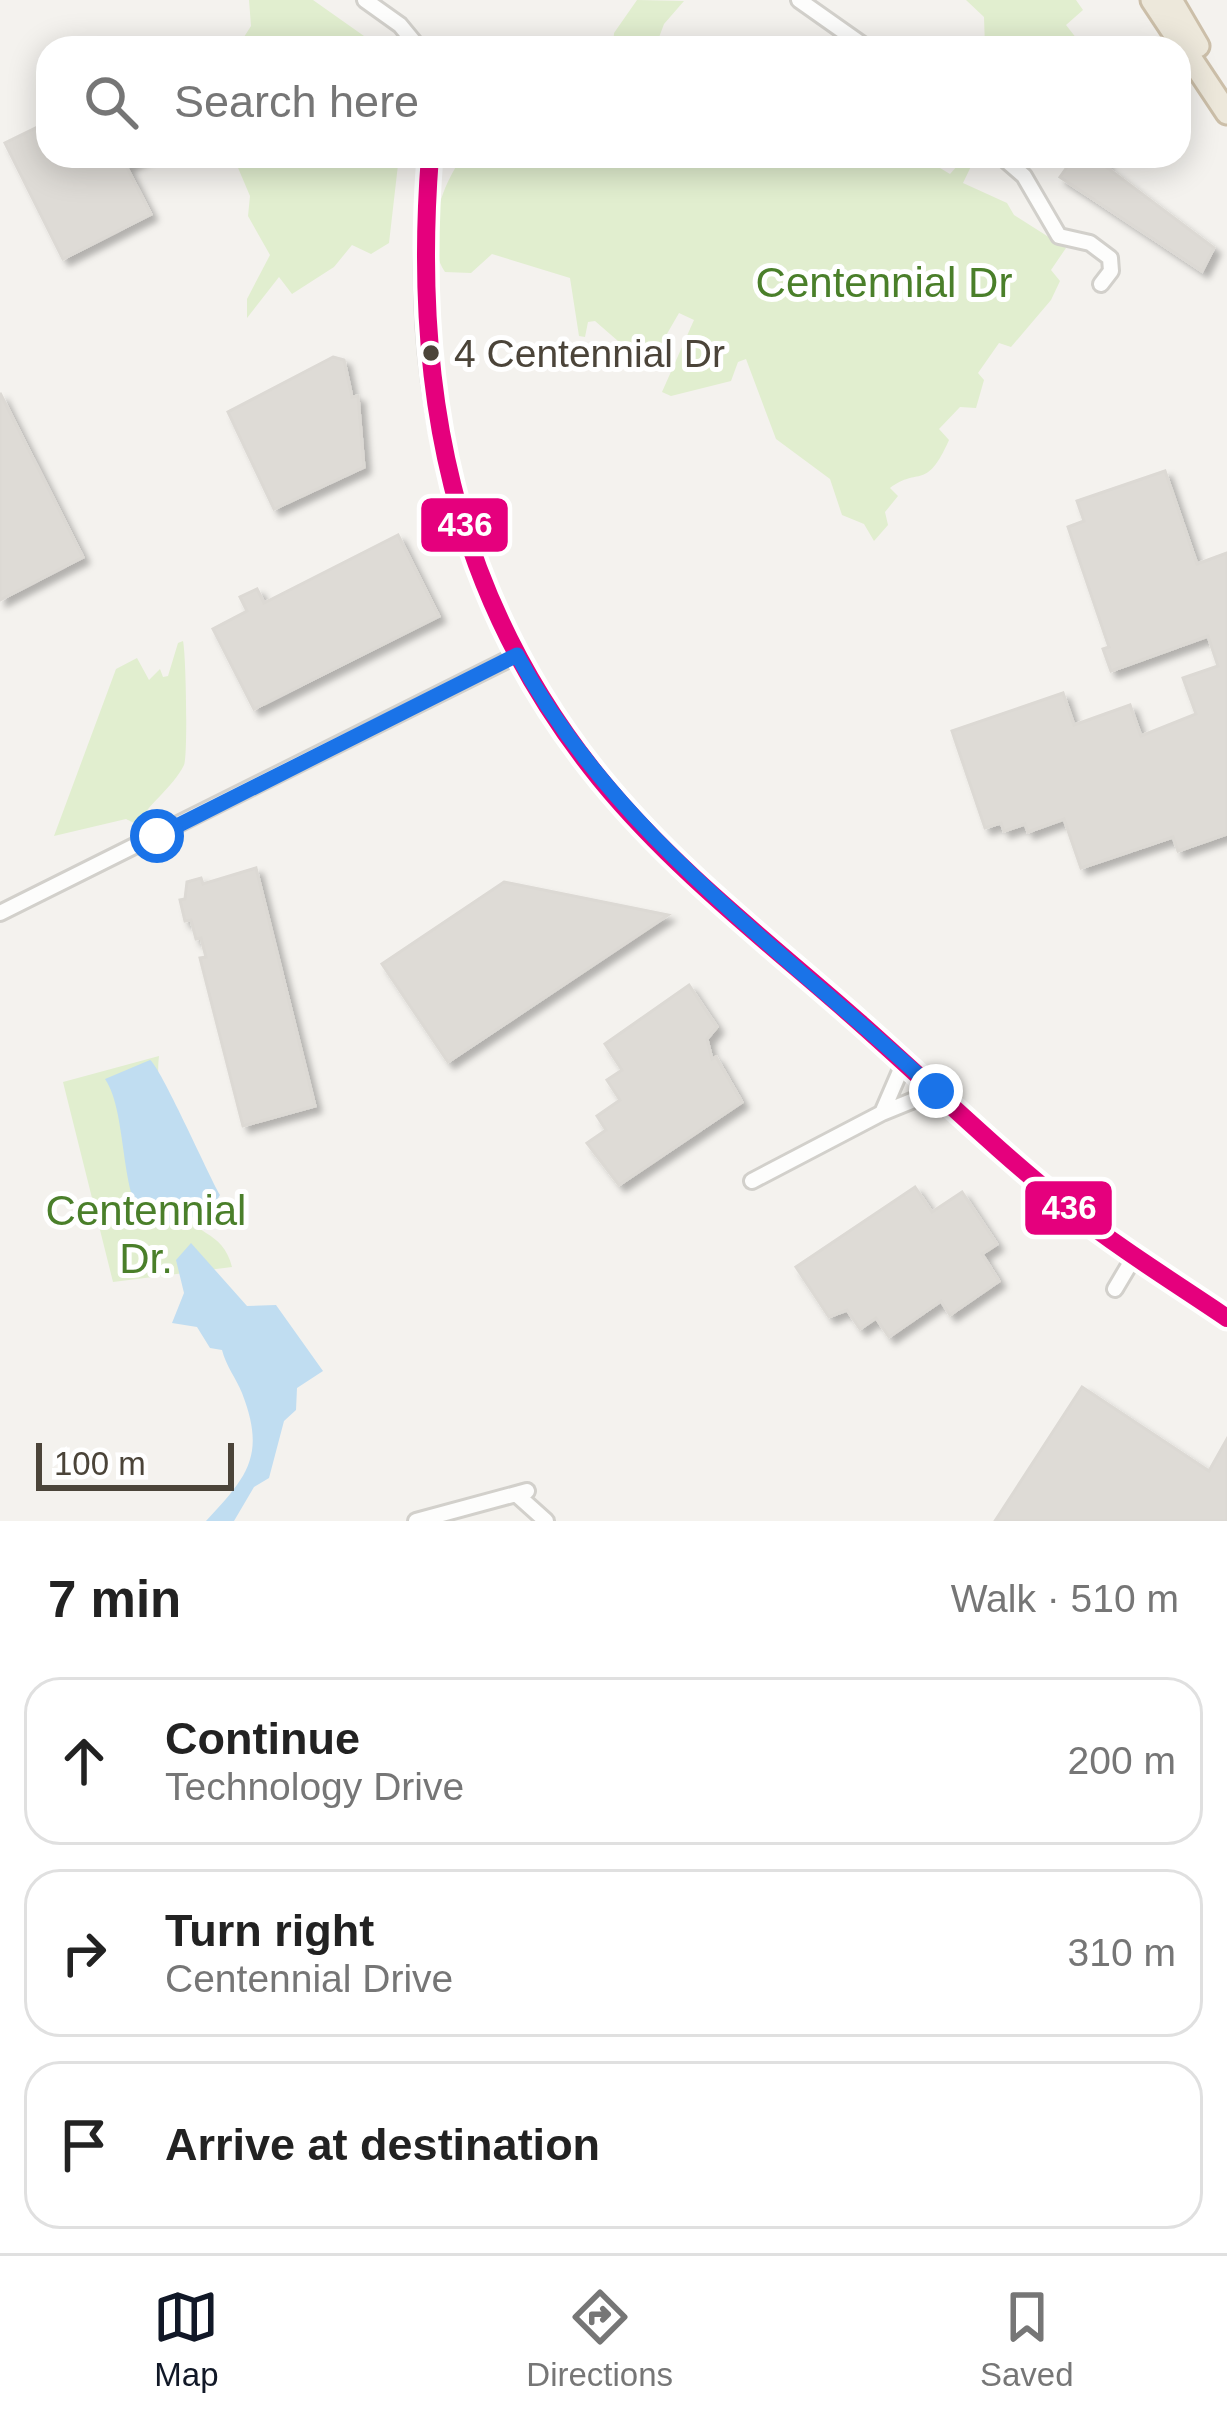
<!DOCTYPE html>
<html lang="en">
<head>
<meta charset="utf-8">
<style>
  :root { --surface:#fff; --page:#f6f6f6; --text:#222; --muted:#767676; --line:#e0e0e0; --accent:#111827 }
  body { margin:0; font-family:Arial,sans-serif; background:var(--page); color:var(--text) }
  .scale { position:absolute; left:36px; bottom:30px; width:198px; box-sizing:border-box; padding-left:12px; border:6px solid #4b4439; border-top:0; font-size:33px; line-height:42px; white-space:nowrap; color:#4b4439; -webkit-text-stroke:9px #fff; paint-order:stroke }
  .stop { position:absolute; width:36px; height:36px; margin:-27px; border:9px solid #1a73e8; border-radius:50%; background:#fff }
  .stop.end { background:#1a73e8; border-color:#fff; box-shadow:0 3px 12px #0008 }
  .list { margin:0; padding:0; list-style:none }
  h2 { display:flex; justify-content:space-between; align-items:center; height:156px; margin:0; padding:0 48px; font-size:51px }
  h2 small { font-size:39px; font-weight:400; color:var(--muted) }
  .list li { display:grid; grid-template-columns:78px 1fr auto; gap:36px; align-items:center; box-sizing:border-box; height:168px; margin:0 24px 24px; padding:0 24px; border:3px solid var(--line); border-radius:36px }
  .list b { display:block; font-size:45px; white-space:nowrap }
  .list p { margin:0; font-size:39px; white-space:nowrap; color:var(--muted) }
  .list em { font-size:39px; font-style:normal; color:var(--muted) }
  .icon { flex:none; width:66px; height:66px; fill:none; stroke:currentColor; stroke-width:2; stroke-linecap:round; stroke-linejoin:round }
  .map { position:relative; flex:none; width:1227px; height:1521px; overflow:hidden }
  .search { position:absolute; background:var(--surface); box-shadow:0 6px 30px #0003; left:36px; right:36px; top:36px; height:132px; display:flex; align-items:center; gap:30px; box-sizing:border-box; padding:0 42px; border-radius:36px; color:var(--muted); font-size:45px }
  .sheet { height:732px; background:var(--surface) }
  nav { display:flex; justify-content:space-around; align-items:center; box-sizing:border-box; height:168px; border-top:3px solid var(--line); background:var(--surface); font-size:33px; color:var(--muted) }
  nav a { display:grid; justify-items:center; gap:6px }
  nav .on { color:var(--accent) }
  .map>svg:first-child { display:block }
  .green { fill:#e1eecf }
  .water { fill:#c0ddf1 }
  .building { fill:#dedbd6; stroke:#dcd9d4; stroke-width:3; filter:url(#shadow) }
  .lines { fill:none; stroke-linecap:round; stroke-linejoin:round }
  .minor-casing { stroke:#d2d0cb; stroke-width:20 }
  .highway-casing { stroke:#ccbfa9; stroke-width:27 }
  .minor { stroke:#fdfdfc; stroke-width:14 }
  .highway { stroke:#ede8db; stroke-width:21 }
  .bus-1-casing { stroke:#fff; stroke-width:27 }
  .bus-1 { stroke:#e5007d; stroke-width:18 }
  .route { stroke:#1a73e8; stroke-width:15 }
  .bus-dot { fill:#4b4439; stroke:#fff; stroke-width:4.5 }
  .labels { text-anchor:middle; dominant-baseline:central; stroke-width:10; stroke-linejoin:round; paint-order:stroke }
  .bus-label { font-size:39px; fill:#4b4439; stroke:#fff; text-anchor:start }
  .park-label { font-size:42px; fill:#4a7f2a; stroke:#fff }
  .line-badge { stroke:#fff; stroke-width:4.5 }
  .badge-label { font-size:33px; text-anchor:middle; font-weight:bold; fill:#fff }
</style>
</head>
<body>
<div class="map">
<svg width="1227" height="1521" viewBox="0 0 1227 1521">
  <defs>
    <filter id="shadow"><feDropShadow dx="6" dy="6" stdDeviation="3" flood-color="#0004"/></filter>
  </defs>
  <rect width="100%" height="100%" fill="#f4f2ee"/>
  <!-- green -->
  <path class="green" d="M249,0H313L381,48H237L251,26Z
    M637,0L684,1L664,24L655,48H613L614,33Z
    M966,0H1076L1083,10L1066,25L1084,48H985L984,17Z
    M233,156H399L389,243L371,254L352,245L334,267L292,294L279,277L247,318V299L270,255L248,216L250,196Z
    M463,156H920L950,174L966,156H976L963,183L1007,203L1014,215L1066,248L1051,270L1060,281L1051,300L1011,347L999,343L978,373L984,380L976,408L960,407L939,429L949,440C926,492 919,466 890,488L898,496L885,512L888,525L874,541L864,524L842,515L830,479L776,439L746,359L738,362L731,381L671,396L662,392L694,320L679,313L649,365L644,344L618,341L595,321L588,322L585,337L579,336L570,278L492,254L471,273L445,272C422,238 442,185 463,156Z
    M183,641C186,653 188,756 184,765C173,788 146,805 138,825L126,819L54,836L116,669L137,658L149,680L160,669L163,677L168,676L178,643Z
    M159,1056C155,1089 165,1175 178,1206C191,1235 223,1229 232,1267L113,1282L63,1082Z"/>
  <!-- water -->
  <path class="water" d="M150,1060C160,1066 208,1174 220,1195L209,1213L151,1228C118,1205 129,1114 105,1079Z
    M191,1243L247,1306L276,1305L323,1371L297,1388L296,1410L284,1421L269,1478L254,1487L234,1521H206C248,1476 266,1455 242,1393C236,1378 226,1366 222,1350L210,1348L197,1327L172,1323L184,1293L176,1260Z"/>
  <!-- building -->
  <path class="building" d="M48,122V156H145L126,166L151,214L63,259L5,143Z
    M1075,156H1108L1102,164L1214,248L1202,271L1060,177Z
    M333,357L344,360L352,397L358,396L364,467L274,509L228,412Z
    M0,393L83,557L0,600Z
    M1165,471L1197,564L1227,553V834L1178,851L1173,837L1081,868L1064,819L1028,832L1025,824L1004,831L1001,823L985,828L952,731L1063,693L1074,725L1130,705L1141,736L1196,714L1183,678L1218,666L1208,636L1111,671L1103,649L1109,647L1068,527L1084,521L1077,501Z
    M398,535L439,616L254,709L213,629L247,611L240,597L257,589L264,603Z
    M256,868L315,1106L243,1126L200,958L206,957L201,938L196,939L191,920L185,921L180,900L185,899L187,882L201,878L203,884Z
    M504,882L668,915L448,1062L382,964Z
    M689,985L717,1027L707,1039L712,1059L716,1057L742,1102L619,1185L587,1143L606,1130L597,1116L620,1100L607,1080L622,1070L605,1044Z
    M915,1187L932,1212L962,1192L997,1244L982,1254L999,1281L950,1315L941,1301L889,1337L876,1318L860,1329L847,1310L829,1317L796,1267Z
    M1082,1387L1209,1471L1227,1439V1521H995Z"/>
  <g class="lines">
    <defs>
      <path id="minor" d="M365,0L400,25L419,48
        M799,0L867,48
        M430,156C402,377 455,606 600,779C676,869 771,944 859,1022C929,1084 996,1150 1070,1209C1120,1249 1174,1282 1227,1318
        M1001,156L1024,176L1059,236L1090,243L1110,258L1111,271L1101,284
        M0,913L517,655
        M882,1113L904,1062
        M752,1181L882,1113L936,1091
        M1115,1289L1134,1257
        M516,1494L546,1521
        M416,1521L527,1491"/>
      <path id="highway" d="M1152,0L1227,113
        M1171,0L1198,46"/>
    </defs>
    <!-- minor casing -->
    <use href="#minor" class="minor-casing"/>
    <!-- highway casing -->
    <use href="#highway" class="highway-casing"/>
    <!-- minor -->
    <use href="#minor" class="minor"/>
    <!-- highway -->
    <use href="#highway" class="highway"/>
    <defs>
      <path id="bus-1" d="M430,156C412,386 451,596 600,779C675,871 771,944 859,1022C929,1084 996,1150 1070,1209C1120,1249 1174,1282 1227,1318"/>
    </defs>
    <!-- bus-1 casing -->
    <use href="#bus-1" class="bus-1-casing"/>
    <!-- bus-1 -->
    <use href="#bus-1" class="bus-1"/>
  </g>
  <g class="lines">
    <!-- route -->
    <path class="route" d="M157,836L517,655C614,836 789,954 936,1091"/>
  </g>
  <!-- markers -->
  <circle class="bus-dot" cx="431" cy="353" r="10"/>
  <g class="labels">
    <!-- bus labels -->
    <g class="bus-label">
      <text x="454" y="353">4 Centennial Dr</text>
    </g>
    <!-- park labels -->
    <g class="park-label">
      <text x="884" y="282">Centennial Dr</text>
      <text x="146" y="1210">Centennial<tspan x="146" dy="48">Dr.</tspan></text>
    </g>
  </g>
  <g class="line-badge">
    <rect x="419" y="496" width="91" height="58" rx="12" fill="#e5007d"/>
    <rect x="1023" y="1179" width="91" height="58" rx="12" fill="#e5007d"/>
  </g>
  <g class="badge-label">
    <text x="465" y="536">436</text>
    <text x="1069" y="1219">436</text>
  </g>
</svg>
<div class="scale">100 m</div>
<div class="stop" style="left:157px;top:836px"></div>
<div class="stop end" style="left:936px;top:1091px"></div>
<div class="search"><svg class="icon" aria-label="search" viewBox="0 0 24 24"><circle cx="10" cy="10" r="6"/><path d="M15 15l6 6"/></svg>Search here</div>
</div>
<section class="sheet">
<h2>7 min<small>Walk · 510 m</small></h2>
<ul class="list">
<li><svg class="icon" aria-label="ahead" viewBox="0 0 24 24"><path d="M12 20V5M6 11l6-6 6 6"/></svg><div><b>Continue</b><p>Technology Drive</p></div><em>200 m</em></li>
<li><svg class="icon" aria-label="right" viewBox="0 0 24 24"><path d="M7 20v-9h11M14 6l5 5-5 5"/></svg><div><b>Turn right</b><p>Centennial Drive</p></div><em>310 m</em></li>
<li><svg class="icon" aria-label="arrive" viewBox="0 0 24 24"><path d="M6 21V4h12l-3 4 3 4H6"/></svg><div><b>Arrive at destination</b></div></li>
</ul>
</section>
<nav>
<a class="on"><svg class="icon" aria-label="map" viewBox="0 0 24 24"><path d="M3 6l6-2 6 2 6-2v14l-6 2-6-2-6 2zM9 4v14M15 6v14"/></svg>Map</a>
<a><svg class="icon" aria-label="directions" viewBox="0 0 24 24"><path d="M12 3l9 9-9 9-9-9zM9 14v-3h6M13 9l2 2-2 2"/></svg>Directions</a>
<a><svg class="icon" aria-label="saved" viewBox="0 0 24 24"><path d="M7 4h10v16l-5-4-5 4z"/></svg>Saved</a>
</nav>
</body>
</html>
